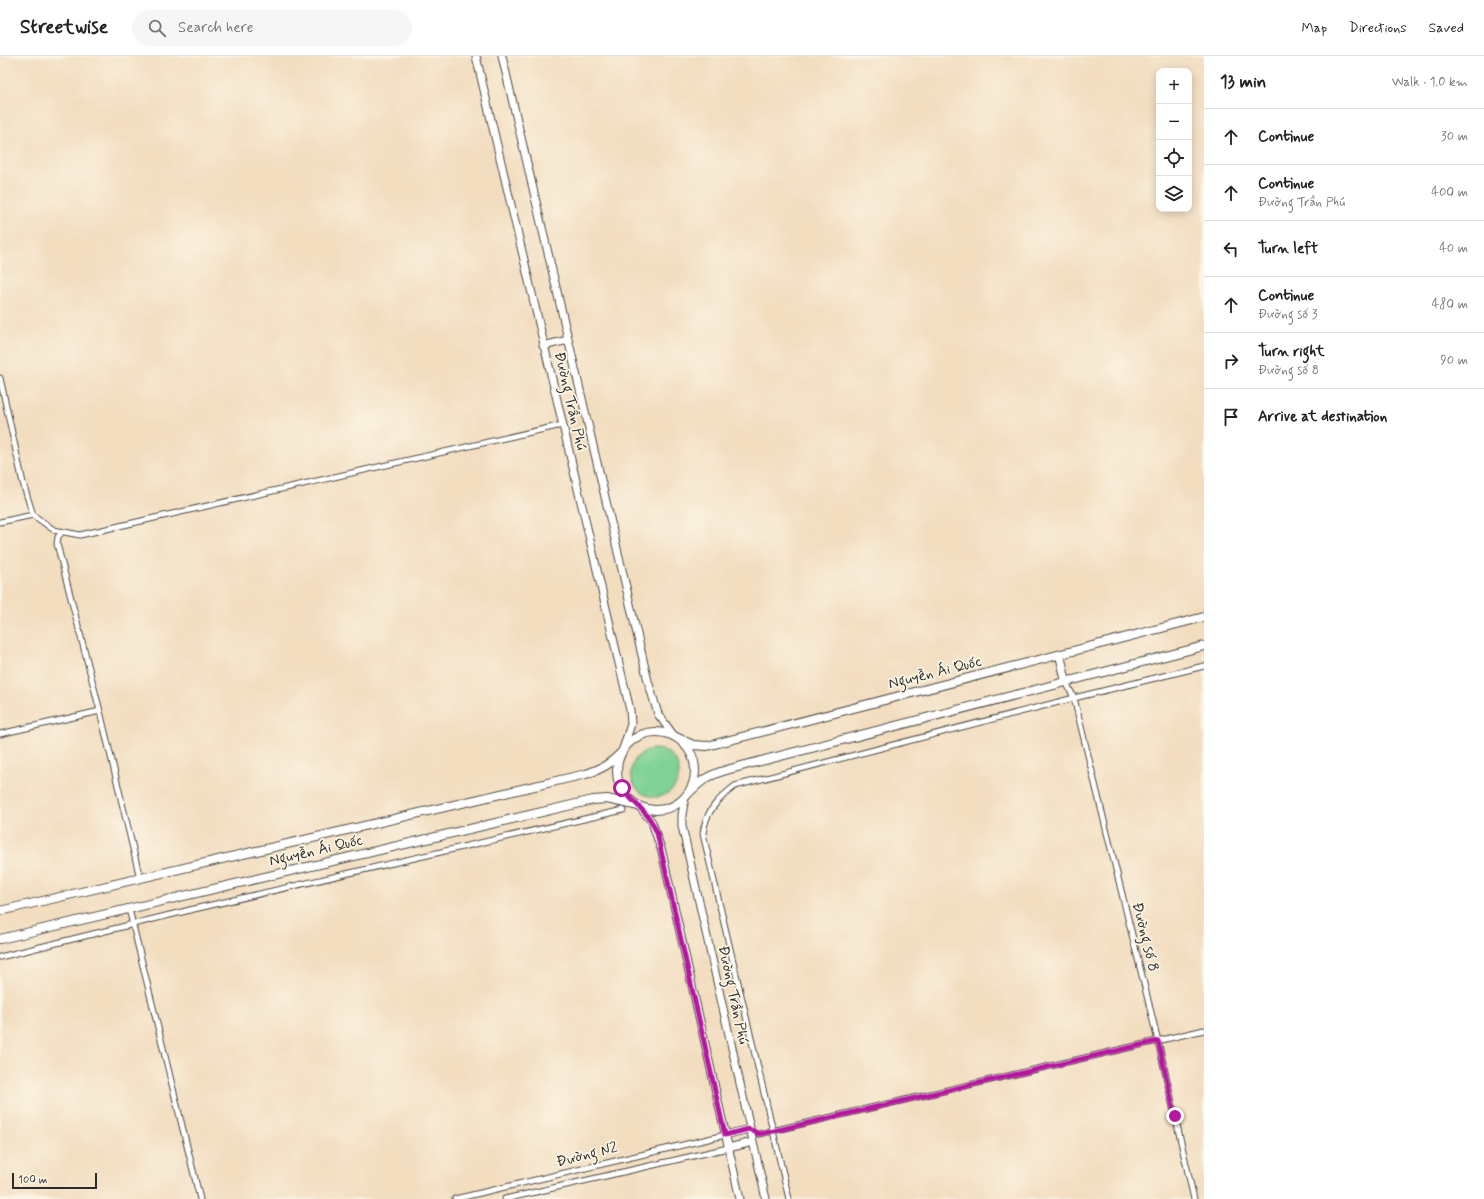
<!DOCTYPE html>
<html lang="en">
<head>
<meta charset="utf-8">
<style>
  :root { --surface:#fff; --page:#f6f6f6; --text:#222; --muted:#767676; --line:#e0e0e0 }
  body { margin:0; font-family:Mynerve,sans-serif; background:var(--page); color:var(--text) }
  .controls { position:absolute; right:12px; top:12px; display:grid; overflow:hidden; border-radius:8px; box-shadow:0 2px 10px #0003 }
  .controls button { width:36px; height:36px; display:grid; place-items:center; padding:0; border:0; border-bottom:1px solid var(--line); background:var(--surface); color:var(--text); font:20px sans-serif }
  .scale { position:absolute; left:12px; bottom:10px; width:85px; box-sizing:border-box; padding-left:4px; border:2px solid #2b2b2b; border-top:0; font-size:11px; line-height:14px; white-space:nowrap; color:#2b2b2b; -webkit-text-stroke:3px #fcf5e5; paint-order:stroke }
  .stop { position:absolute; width:12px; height:12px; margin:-9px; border:3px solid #b5179e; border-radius:50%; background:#fff }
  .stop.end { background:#b5179e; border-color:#fff; box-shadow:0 1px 4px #0008 }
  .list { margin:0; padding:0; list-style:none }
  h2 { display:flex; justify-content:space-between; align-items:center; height:52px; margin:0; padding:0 16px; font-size:17px }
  h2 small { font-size:13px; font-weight:400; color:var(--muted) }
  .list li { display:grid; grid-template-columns:26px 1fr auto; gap:12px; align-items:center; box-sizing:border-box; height:56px; padding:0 16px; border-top:1px solid var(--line) }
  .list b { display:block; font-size:15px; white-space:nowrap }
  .list p { margin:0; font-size:13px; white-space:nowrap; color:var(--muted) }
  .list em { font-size:13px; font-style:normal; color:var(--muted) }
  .icon { flex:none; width:22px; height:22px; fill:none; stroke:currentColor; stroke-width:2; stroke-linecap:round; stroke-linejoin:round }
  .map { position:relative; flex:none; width:1204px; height:1143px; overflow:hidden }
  header { display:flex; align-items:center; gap:24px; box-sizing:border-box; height:56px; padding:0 20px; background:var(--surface); border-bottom:1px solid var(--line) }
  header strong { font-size:19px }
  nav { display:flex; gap:22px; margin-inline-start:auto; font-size:14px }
  .search { width:280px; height:36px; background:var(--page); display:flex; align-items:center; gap:10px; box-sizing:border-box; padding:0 14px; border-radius:22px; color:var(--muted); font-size:15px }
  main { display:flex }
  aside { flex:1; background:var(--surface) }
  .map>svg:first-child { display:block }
  .green { fill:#7fd295; stroke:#557e60 }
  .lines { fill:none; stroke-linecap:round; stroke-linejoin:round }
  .street-casing { stroke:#494641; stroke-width:7 }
  .secondary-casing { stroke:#494641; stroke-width:9 }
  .primary-casing { stroke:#494641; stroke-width:10 }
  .street { stroke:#fff; stroke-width:5 }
  .secondary { stroke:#fff; stroke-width:7 }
  .primary { stroke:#fff; stroke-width:8 }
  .route { stroke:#b5179e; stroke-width:5 }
  .labels { text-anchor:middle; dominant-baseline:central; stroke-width:3.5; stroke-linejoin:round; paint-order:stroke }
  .street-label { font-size:15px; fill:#2b2b2b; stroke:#fcf5e5 }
</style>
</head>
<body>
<header>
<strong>Streetwise</strong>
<div class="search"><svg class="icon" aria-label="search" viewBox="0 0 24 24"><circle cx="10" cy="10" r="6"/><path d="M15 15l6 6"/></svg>Search here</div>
<nav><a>Map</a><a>Directions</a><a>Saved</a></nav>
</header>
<main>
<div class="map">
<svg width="1204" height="1143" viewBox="0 0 1204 1143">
  <rect width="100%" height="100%" fill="#fcf5e5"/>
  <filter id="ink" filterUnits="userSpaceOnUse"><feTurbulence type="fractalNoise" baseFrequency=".025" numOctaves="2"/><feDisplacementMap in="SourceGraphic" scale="8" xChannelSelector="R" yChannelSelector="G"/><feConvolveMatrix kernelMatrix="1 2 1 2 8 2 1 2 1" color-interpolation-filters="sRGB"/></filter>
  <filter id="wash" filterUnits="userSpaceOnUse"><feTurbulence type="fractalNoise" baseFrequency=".012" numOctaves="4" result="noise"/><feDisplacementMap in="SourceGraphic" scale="16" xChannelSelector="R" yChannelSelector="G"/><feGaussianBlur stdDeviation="0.9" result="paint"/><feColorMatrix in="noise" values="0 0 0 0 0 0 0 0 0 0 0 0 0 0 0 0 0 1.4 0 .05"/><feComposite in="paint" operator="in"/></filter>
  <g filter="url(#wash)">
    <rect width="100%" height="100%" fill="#f2ddbf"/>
    <!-- green -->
    <path class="green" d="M631 717a24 24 0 1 1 48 0a24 24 0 1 1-48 0Z"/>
  </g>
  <g filter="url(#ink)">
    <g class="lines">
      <defs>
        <path id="street" d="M0,322L23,427L33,459L54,474L80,479L562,369
          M0,466L33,459
          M61,477L58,481L57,488L100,655L140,822
          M1066,626L1074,642L1158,985L1194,1143
          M0,678L100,655
          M129,853L200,1143
          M0,901L194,853L623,754
          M759,1078L1204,974
          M455,1143L725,1079
          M505,1143L728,1092
          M789,1143L703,778C705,756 718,743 735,730L1074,642L1204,610"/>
        <path id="secondary" d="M476,0L630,654L631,668L622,696
          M502,0L648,625L658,658L674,680
          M543,290L568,284
          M685,741L682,759V770L766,1143
          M639,750L652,766L662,796L740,1143
          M725,1079L749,1073
          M728,1092L753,1086"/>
        <path id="primary" d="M1060,599L1066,626
          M617 715a39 39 0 1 1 78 0a39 39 0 1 1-78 0Z
          M674,680L693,689L707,690L1204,561
          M685,741C701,724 708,719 730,713L1204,590
          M0,855L586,718C601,713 611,708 622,696
          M0,883L593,744L607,743L639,750"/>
      </defs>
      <!-- street casing -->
      <use href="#street" class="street-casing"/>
      <!-- secondary casing -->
      <use href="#secondary" class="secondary-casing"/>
      <!-- primary casing -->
      <use href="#primary" class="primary-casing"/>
      <!-- street -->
      <use href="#street" class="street"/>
      <!-- secondary -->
      <use href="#secondary" class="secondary"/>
      <!-- primary -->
      <use href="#primary" class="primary"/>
    </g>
  </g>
  <g class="lines" filter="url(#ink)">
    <!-- route -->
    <path class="route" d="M622,732C635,750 648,754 657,777L725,1079L749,1073L759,1078L774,1075L1158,985L1175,1060"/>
  </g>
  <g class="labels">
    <!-- street labels -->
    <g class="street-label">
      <text transform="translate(570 345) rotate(77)">Đường Trần Phú</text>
      <text transform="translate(935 617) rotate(-14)">Nguyễn Ái Quốc</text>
      <text transform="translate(316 795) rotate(-13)">Nguyễn Ái Quốc</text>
      <text transform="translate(1145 881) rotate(76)">Đường số 8</text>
      <text transform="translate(733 939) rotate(78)">Đường Trần Phú</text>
      <text transform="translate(587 1099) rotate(-14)">Đường N2</text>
    </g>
  </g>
</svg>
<div class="controls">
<button>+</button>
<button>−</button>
<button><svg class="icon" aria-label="locate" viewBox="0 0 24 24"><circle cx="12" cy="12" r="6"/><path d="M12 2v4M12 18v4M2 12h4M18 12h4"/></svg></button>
<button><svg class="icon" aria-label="layers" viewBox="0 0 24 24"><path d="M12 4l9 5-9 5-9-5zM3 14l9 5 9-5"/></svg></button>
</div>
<div class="scale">100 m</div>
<div class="stop" style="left:622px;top:732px"></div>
<div class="stop end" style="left:1175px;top:1060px"></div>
</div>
<aside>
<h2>13 min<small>Walk · 1.0 km</small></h2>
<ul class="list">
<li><svg class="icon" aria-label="ahead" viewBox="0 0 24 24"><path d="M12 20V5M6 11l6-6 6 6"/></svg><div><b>Continue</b></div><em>30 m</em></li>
<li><svg class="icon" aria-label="ahead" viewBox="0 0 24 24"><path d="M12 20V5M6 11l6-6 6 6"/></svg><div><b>Continue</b><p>Đường Trần Phú</p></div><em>400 m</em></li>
<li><svg class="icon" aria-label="left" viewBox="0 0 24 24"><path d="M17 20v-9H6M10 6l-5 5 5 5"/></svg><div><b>Turn left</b></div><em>40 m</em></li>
<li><svg class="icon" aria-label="ahead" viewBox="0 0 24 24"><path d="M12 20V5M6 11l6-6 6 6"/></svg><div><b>Continue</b><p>Đường số 3</p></div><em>480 m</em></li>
<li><svg class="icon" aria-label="right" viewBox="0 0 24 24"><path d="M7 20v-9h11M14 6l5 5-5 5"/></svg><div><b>Turn right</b><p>Đường số 8</p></div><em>90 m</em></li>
<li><svg class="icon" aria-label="arrive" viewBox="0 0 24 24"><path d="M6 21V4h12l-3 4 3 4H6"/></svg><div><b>Arrive at destination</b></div></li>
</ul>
</aside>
</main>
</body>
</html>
